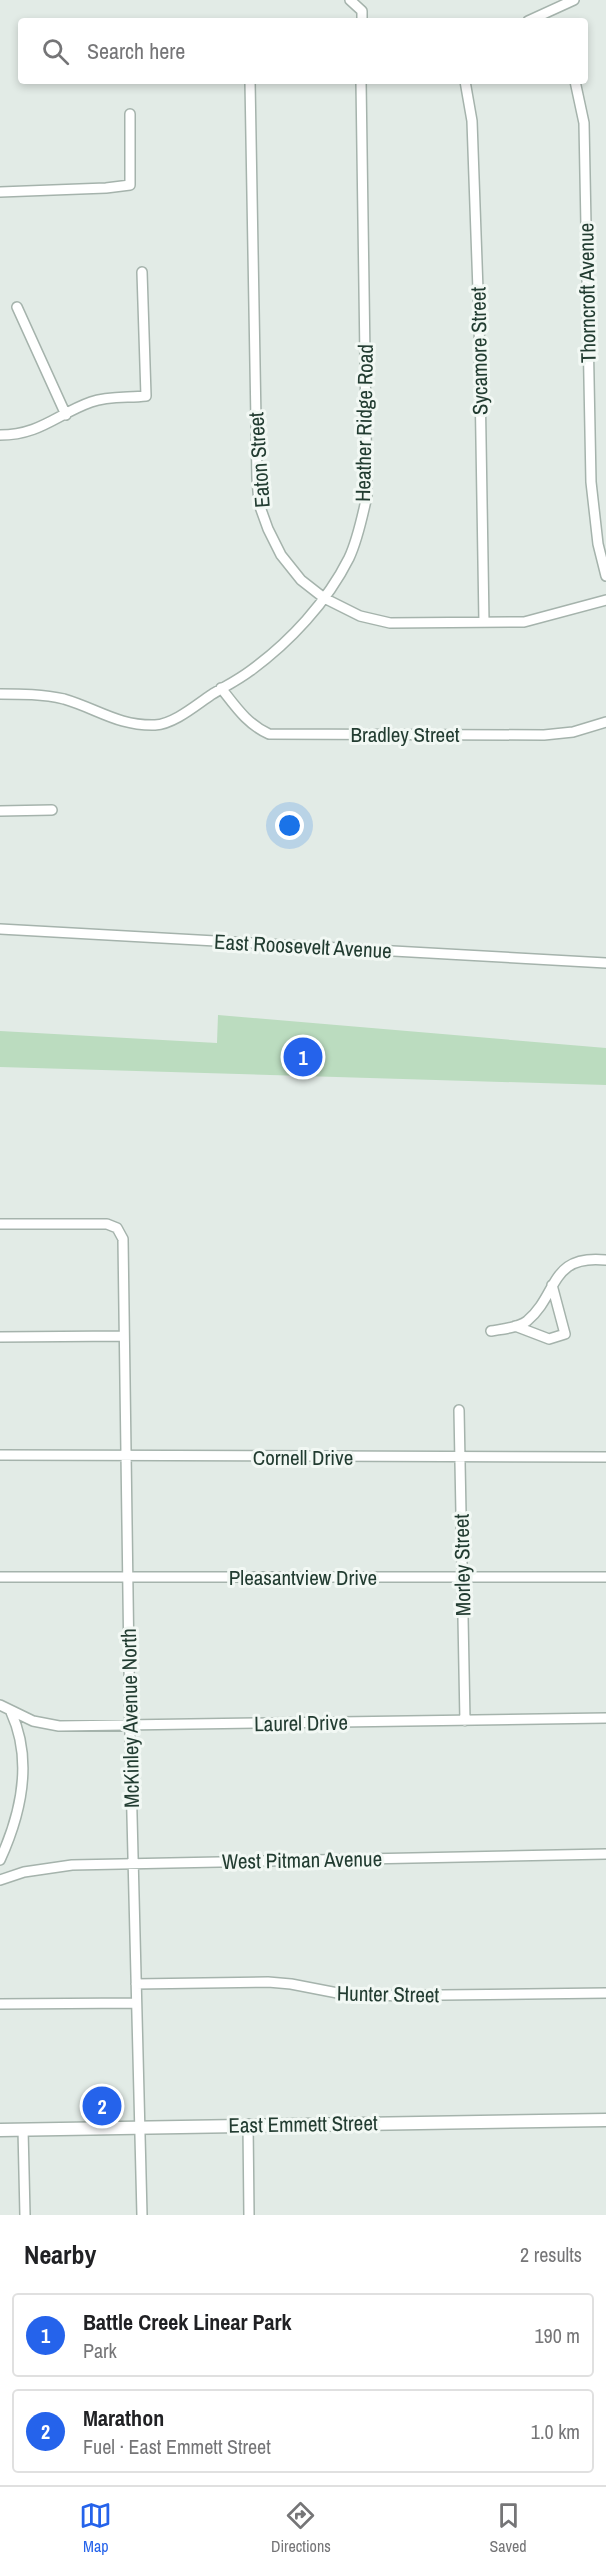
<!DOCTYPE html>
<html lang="en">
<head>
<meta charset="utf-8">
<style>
  :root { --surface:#fff; --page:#f6f6f6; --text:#202124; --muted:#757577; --line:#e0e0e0; --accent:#2563eb }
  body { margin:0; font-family:"Archivo Narrow",sans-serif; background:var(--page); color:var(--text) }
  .you { position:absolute; left:290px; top:826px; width:21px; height:21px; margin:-15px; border:4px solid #fff; border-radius:50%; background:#1a73e8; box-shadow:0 0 0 9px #1a73e833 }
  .badge { display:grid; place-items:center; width:39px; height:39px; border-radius:50%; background:var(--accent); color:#fff; font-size:20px; font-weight:700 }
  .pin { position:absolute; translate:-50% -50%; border:3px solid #fff; box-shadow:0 2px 6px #0006 }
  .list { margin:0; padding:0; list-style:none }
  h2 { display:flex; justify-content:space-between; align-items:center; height:78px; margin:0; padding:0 24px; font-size:26px }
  h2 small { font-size:20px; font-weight:400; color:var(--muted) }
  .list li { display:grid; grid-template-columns:39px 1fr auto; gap:18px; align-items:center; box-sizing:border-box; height:84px; margin:0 12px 12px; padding:0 12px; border:2px solid var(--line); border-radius:6px }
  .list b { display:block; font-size:22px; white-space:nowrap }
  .list p { margin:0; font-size:20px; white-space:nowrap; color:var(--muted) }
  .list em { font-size:20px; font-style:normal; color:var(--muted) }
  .icon { flex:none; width:33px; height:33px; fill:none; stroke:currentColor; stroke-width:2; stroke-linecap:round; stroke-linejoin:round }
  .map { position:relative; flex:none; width:606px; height:2215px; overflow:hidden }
  .search { position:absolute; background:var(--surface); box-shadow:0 3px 9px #0003; left:18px; right:18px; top:18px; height:66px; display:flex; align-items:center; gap:15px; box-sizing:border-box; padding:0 21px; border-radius:6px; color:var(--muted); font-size:22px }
  .sheet { height:270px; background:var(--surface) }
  nav { display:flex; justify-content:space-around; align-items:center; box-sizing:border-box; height:84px; border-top:2px solid var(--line); background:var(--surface); font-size:16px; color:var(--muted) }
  nav a { display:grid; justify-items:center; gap:3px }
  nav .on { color:var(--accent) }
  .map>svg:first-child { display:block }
  .green { fill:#bbdcbf }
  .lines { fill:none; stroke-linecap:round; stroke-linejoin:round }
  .minor-casing { stroke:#a5b3ac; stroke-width:12 }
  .tertiary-casing { stroke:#a5b3ac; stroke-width:15 }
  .minor { stroke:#fff; stroke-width:9 }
  .tertiary { stroke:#fff; stroke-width:12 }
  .labels { text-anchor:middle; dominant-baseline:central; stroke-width:6; stroke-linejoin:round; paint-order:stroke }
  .street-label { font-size:21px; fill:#223c31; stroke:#f2f8f4 }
</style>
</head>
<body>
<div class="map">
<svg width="606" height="2215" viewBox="0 0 606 2215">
  <rect width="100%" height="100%" fill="#e2ebe6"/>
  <!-- green -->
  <path class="green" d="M218,1015L606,1048V1085L0,1067V1031L217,1043Z"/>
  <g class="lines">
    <defs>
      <path id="minor" d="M350,0L362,11V21
        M528,21L574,0
        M250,81L257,478L259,504L268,529L281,555L301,580L324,598L360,616L390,623L524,622L606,600
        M465,81L472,121L479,319L484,622
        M575,81L584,123L591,482L598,544L606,576
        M0,192L106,188L130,185V114
        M17,307L66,415
        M0,435C40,435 57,414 91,402C108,396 128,398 146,396L142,272
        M221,688C236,707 247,724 269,734L544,735L573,732L606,722
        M0,694C21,694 43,694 64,699C98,709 118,726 155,725C174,724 196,705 211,695C224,687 238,680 250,671C290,642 327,602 349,558C358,539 362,517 367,496L361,81
        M0,811L52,810
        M0,929L606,963
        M0,1224H107L117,1228L123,1239L130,1736L142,2215
        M515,1326L549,1339L565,1334L552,1285
        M491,1331C502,1329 518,1328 527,1321C559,1294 549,1254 606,1260
        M0,1337L124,1336
        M459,1410L465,1721
        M0,1455L606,1457
        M0,1577H606
        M0,1705L33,1721L59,1726L606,1718
        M0,1860C21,1814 33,1760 11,1712
        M0,1880L24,1872L72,1865L606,1854
        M136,1984L268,1982L291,1984L353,1996L606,1993
        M0,2004L136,2003
        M248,2124L249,2215
        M23,2129L25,2215"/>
      <path id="tertiary" d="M0,2130L606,2120"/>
    </defs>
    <!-- minor casing -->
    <use href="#minor" class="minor-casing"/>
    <!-- tertiary casing -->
    <use href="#tertiary" class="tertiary-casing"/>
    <!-- minor -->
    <use href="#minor" class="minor"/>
    <!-- tertiary -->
    <use href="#tertiary" class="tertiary"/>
  </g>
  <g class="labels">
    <!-- street labels -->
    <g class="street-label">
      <text transform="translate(587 293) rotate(-91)">Thorncroft Avenue</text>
      <text transform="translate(479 351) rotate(-91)">Sycamore Street</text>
      <text transform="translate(364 423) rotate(-89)">Heather Ridge Road</text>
      <text transform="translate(259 460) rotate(-94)">Eaton Street</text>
      <text x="405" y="734">Bradley Street</text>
      <text transform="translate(303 946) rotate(3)">East Roosevelt Avenue</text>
      <text x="303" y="1457">Cornell Drive</text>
      <text transform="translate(462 1565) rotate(-91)">Morley Street</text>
      <text x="303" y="1577">Pleasantview Drive</text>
      <text transform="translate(130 1718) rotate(-91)">McKinley Avenue North</text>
      <text transform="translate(301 1723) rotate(-1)">Laurel Drive</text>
      <text transform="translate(302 1860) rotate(-1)">West Pitman Avenue</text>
      <text transform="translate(388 1994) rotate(1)">Hunter Street</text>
      <text transform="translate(303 2124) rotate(-1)">East Emmett Street</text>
    </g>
  </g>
</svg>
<div class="you"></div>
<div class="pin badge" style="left:303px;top:1057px">1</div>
<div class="pin badge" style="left:102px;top:2106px">2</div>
<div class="search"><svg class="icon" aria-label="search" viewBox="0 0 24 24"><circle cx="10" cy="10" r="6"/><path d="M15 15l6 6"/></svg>Search here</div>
</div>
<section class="sheet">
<h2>Nearby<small>2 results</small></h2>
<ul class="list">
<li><span class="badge">1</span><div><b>Battle Creek Linear Park</b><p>Park</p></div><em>190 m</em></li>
<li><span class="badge">2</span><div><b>Marathon</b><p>Fuel · East Emmett Street</p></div><em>1.0 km</em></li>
</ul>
</section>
<nav>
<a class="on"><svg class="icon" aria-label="map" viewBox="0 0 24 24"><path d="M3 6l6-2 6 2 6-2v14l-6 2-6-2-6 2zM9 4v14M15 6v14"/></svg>Map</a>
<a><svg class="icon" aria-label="directions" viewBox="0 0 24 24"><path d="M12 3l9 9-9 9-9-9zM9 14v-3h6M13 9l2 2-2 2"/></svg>Directions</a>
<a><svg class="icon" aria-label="saved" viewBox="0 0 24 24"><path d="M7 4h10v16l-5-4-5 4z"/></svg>Saved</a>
</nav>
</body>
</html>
